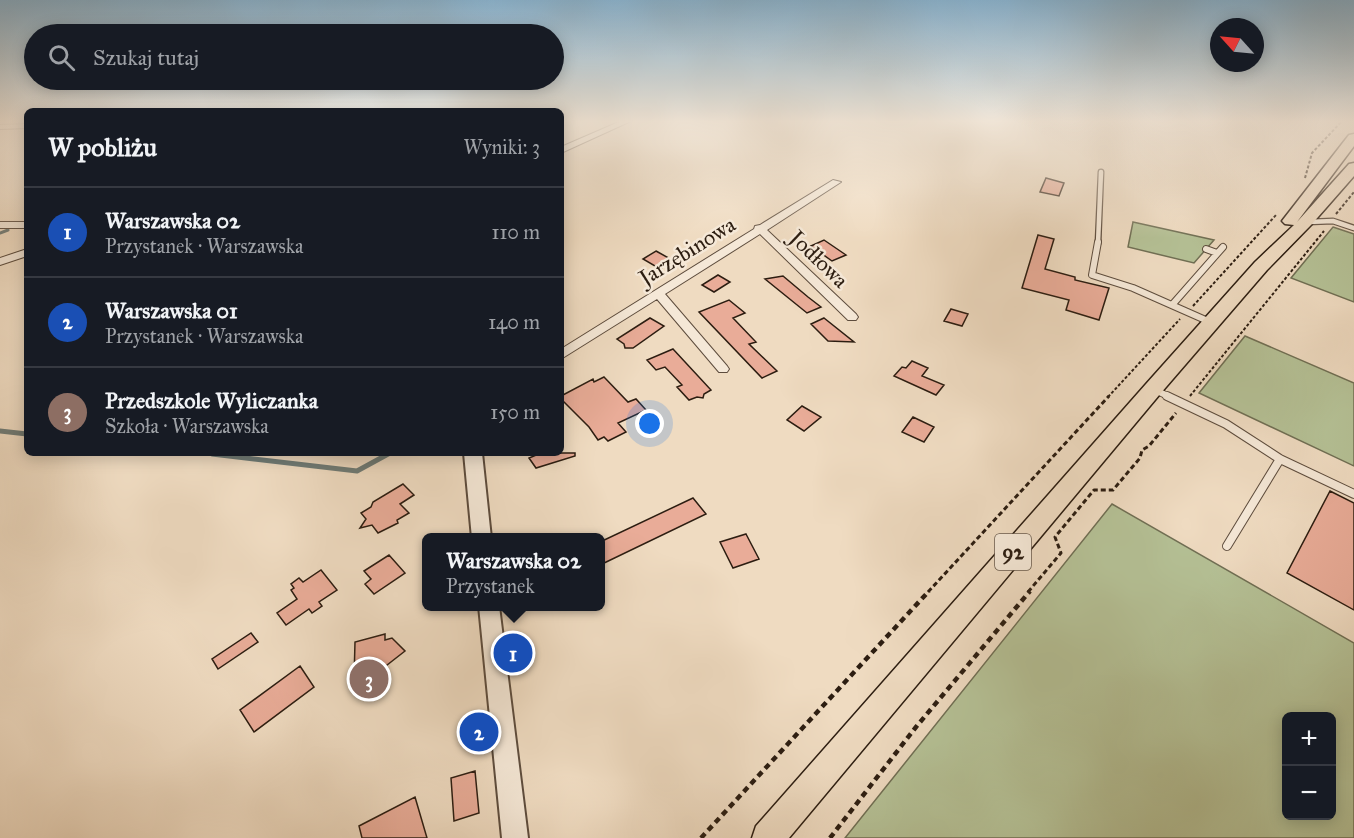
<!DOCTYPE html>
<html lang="pl">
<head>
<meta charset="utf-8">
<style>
  :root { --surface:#171b24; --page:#20242c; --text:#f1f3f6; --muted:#9ea1a6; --line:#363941; --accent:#2563eb }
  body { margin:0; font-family:"IM FELL Great Primer",serif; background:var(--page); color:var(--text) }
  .controls { position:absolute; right:18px; bottom:18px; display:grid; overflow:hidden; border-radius:9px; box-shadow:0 3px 15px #0003 }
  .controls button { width:54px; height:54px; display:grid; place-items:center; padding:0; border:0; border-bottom:2px solid var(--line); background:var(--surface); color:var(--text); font:30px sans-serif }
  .compass { position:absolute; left:1210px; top:18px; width:54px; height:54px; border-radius:50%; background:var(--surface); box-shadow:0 3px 15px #0003; rotate:297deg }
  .you { position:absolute; left:650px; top:424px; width:21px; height:21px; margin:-15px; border:4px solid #fff; border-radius:50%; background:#1a73e8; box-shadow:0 0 0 9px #1a73e833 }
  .badge { display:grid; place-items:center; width:39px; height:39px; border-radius:50%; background:var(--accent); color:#fff; font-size:20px; font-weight:700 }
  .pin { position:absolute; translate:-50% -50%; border:3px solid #fff; box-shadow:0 2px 6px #0006 }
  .popup { position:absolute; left:422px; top:533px; width:183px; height:78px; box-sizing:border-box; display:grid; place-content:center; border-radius:9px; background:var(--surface); filter:drop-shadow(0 2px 4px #0005); font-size:20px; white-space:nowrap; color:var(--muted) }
  .popup b { font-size:22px; color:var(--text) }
  .popup::after { content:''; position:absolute; left:50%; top:100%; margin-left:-12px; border:12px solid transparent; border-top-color:var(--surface) }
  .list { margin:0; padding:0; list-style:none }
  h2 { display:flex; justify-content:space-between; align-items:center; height:78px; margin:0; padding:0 24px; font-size:26px }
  h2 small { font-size:20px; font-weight:400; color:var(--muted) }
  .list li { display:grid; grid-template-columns:39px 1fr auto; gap:18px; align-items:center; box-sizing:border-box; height:90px; padding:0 24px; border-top:2px solid var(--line) }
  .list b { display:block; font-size:22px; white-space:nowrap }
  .list p { margin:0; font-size:20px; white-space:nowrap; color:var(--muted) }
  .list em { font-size:20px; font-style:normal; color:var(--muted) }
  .icon { flex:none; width:33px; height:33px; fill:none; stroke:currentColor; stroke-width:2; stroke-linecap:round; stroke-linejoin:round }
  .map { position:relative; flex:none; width:1354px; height:838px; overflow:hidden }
  .search { position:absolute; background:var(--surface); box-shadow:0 3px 15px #0003; left:24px; top:24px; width:540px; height:66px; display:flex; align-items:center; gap:15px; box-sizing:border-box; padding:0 21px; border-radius:33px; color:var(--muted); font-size:22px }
  .panel { position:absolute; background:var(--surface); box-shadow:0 3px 15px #0003; left:24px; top:108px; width:540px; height:348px; border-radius:9px }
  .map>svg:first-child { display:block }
  .green { fill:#b5c196; stroke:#706f54; stroke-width:1.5; fill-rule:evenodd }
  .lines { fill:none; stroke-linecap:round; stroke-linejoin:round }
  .stream-far1 { stroke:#6f7b76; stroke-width:3 }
  .stream { stroke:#6f7b76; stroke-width:5 }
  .building { fill:#e9ac98; stroke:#2c1d11; stroke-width:1.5 }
  .service-far2-casing { stroke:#5d4c3d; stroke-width:7 }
  .service-far1-casing { stroke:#5d4c3d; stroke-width:8 }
  .service-casing { stroke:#5d4c3d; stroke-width:10 }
  .minor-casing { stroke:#5d4c3d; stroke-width:2 }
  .tertiary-casing { stroke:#5d4c3d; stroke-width:4 }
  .primary-casing { stroke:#2c1d11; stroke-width:3 }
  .path-far2 { stroke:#2c1d11; stroke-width:2; stroke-dasharray:3 2; stroke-linecap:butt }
  .path-far1 { stroke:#2c1d11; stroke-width:3; stroke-dasharray:5 3; stroke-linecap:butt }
  .path { stroke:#2c1d11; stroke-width:4.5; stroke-dasharray:6 4.5; stroke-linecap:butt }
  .service-far2 { stroke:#f5e8d7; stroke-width:4.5 }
  .service-far1 { stroke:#f5e8d7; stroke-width:6 }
  .service { stroke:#f5e8d7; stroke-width:8 }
  .minor { fill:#f5e8d7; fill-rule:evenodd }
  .tertiary { fill:#f5e8d7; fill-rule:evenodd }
  .primary { fill:#efdbc1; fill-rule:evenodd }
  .labels { text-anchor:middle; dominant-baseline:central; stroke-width:5; stroke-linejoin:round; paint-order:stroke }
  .shield { fill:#f5e8d7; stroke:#685a4c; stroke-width:1.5 }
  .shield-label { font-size:21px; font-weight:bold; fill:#2c1d11 }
  .street-label { font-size:22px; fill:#2c1d11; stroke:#f5e8d7 }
</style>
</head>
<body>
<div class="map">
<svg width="1354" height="838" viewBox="0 0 1354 838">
  <rect width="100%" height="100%" fill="#efdbc1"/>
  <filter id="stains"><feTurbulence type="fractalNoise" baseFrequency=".00333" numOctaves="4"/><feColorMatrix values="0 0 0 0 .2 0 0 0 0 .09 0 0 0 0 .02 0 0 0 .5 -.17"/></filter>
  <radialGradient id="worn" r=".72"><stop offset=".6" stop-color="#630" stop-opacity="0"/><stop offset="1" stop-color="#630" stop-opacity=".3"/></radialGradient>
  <!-- green -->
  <path class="green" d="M1133,222L1214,240L1194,263L1128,247Z
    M1333,227L1354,234V302L1291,278Z
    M1245,336L1354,383V466L1199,393Z
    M1112,504L1354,643V838H845ZM1332,716V816H1286V716Z"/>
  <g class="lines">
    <!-- stream-far1 -->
    <path class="stream-far1" d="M0,233L8,230"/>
    <!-- stream -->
    <path class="stream" d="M0,431L27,434
      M212,454L357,471L390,453"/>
  </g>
  <!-- building -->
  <path class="building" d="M1046,178L1064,183L1059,196L1040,192Z
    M1038,235L1054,239L1045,269L1075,277V280L1109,288L1099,320L1066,310L1069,300L1022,288Z
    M824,240L846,255L832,261L811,246Z
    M656,251L674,261L660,269L643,259Z
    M718,275L730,282L714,292L702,285Z
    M783,276L808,297L821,307L807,313L765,279Z
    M729,300L745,313L733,318L756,342L749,344L777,371L762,378L699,312Z
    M951,309L968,314L962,326L944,321Z
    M650,318L664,326L633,348H625L624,344L617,339Z
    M824,318L854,342L828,341L811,324Z
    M673,349L711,390L704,394L703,398L697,397L689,400L677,387L682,385L665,367L656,370L647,360Z
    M912,361L928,368L922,376L944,385L936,395L894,376L902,367L906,368Z
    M604,377L628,402L636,399L646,410L618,423L626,432L608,441L604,437L598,440L589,427L561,399V396L593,379L594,382Z
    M802,406L821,417L804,431L787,420Z
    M913,417L934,427L924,442L902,432Z
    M541,453H575V456L536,468L529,458Z
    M403,484L414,495L400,504L409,513L397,520L398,523L378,533L372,525L360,528L366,519L361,513L371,507L373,502Z
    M1330,491L1354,503V610L1287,573Z
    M693,498L706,514L600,565V542Z
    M746,534L759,559L733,568L720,542Z
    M389,555L405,573L374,594L365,584L371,579L364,571Z
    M321,570L337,590L319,602L322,606L312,613L309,609L286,625L277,613L297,599L291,590L294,588L291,584L299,578L303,582Z
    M251,633L258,642L218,669L212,659Z
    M385,634V640L392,638L405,651L364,683L360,679L354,680L355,642Z
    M300,666L314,687L254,732L240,710Z
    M475,771L479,813L454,821L451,778Z
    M415,797L427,838H362L359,826Z"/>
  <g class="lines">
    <defs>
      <path id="service-far2" d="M1308,222L1333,221L1354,228
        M1098,243L1101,172"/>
      <path id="service-far1" d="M1098,242L1092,275L1133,288L1210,322
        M1206,249L1217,253
        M1172,305L1223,247
        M1155,390L1170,397"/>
      <path id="service" d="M1167,396L1226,424L1280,459L1354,494
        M1227,546L1280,459"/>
      <path id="minor" d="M621,121H631L561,153V147Z
        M27,124V128L0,129V125Z
        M833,180L841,182L767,230L856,314L858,317L856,320H848L760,234L665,294L727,366L729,369L727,372H719L657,299L561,359V349L754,229L755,226L760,225Z
        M0,222H27V228H0Z
        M27,249V256L0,265V258Z"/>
      <path id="tertiary" d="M464,453H482L491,538H472Z
        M479,606H499L528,838H502Z"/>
      <path id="primary" d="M1354,134V146L1297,222L1349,164L1354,163V176L1311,225L1267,270L1160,394L789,838H752L756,826L1146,384L1255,262L1294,225L1285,224L1282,221L1349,135Z"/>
    </defs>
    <!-- service-far2 casing -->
    <use href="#service-far2" class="service-far2-casing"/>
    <!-- service-far1 casing -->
    <use href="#service-far1" class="service-far1-casing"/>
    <!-- service casing -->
    <use href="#service" class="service-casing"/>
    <!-- minor casing -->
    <use href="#minor" class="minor-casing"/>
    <!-- tertiary casing -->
    <use href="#tertiary" class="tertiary-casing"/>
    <!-- primary casing -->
    <use href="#primary" class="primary-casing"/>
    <!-- path-far2 -->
    <path class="path-far2" d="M1305,178L1312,153L1342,121
      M1336,214L1354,192
      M1193,306L1276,215
      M1190,396L1324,231
      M1108,397L1180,319"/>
    <!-- path-far1 -->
    <path class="path-far1" d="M928,592L1109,396
      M1028,592L1061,553L1055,537L1094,490H1113L1140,458L1142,450L1149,446L1176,413"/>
    <!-- path -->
    <path class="path" d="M701,838L929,591
      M830,838L916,727L1030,591"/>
    <!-- service-far2 -->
    <use href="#service-far2" class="service-far2"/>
    <!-- service-far1 -->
    <use href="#service-far1" class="service-far1"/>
    <!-- service -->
    <use href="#service" class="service"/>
    <!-- minor -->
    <use href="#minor" class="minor"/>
    <!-- tertiary -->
    <use href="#tertiary" class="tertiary"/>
    <!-- primary -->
    <use href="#primary" class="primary"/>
  </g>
  <!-- sky -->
  <linearGradient id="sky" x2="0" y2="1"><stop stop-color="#89b6d5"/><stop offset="0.51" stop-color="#f8efe3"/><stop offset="1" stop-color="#f8efe3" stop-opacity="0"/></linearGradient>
  <rect width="1354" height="238" fill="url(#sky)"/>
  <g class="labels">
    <!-- shield labels -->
    <rect class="shield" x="995" y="534" width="36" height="36" rx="4.5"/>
    <g class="shield-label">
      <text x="1013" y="552">92</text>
    </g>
    <!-- street labels -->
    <g class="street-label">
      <text transform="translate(687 251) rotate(-32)">Jarzębinowa</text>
      <text transform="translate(819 259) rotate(44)">Jodłowa</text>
    </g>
  </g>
  <rect width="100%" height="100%" filter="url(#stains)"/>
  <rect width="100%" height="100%" fill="url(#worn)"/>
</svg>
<div class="controls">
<button>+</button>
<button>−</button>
</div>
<svg class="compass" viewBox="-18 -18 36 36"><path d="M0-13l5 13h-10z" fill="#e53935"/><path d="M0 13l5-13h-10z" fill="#9ea1a6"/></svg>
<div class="you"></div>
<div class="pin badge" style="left:513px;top:653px;background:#1a4fb4">1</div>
<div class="popup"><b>Warszawska 02</b>Przystanek</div>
<div class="pin badge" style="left:479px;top:732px;background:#1a4fb4">2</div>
<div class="pin badge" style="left:369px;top:679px;background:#8d6e63">3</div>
<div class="search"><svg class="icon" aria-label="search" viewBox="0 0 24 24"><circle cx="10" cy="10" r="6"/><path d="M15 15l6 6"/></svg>Szukaj tutaj</div>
<section class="panel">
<h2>W pobliżu<small>Wyniki: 3</small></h2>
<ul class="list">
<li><span class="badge" style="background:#1a4fb4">1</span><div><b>Warszawska 02</b><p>Przystanek · Warszawska</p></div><em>110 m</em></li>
<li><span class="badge" style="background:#1a4fb4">2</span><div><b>Warszawska 01</b><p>Przystanek · Warszawska</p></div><em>140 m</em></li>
<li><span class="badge" style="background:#8d6e63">3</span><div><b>Przedszkole Wyliczanka</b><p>Szkoła · Warszawska</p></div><em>150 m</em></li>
</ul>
</section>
</div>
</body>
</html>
